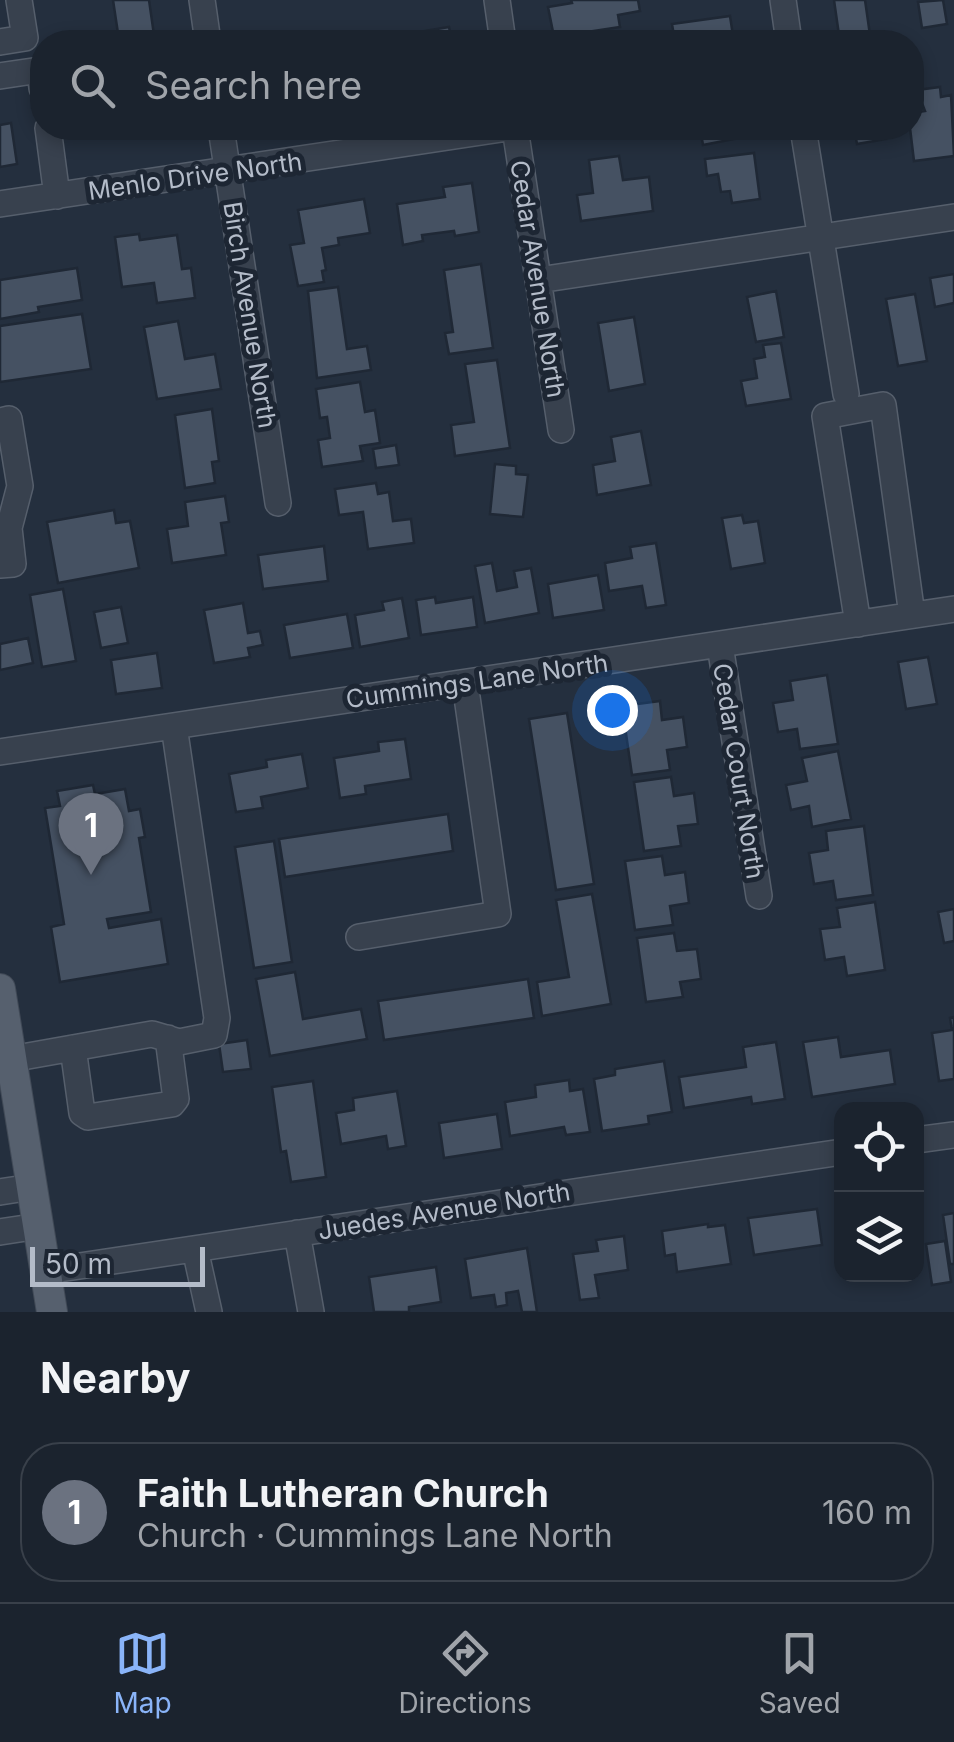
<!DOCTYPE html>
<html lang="en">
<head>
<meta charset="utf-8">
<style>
  :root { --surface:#1b232e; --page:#242b36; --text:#f1f3f6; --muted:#a0a4aa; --line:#39404a; --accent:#8ab4f8 }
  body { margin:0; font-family:Inter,sans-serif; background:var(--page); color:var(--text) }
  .controls { position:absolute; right:30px; bottom:30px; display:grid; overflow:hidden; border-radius:20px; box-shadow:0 5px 15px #0003 }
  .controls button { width:90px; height:90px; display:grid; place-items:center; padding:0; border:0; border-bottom:2px solid var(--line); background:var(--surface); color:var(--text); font:50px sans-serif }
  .scale { position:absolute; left:30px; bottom:25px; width:175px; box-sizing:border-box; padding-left:10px; border:5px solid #b4bcc9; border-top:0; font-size:28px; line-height:35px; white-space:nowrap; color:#b4bcc9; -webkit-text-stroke:8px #1d2633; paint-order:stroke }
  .you { position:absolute; left:612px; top:710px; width:35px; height:35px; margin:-25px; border:8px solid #fff; border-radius:50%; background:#1a73e8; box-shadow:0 0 0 15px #1a73e833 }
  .badge { display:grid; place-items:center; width:65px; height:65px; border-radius:50%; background:var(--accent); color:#fff; font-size:32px; font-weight:700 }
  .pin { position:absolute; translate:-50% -82px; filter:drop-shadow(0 2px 5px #0008) }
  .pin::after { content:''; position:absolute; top:52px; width:35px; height:30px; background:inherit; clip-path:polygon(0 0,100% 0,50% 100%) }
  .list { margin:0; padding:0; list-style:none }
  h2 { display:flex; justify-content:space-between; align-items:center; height:130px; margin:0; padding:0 40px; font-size:42px }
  h2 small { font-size:32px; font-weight:400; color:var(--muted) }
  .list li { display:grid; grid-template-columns:65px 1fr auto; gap:30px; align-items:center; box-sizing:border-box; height:140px; margin:0 20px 20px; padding:0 20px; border:2px solid var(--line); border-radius:40px }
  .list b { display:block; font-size:38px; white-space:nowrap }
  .list p { margin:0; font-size:32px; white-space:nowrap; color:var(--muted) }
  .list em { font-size:32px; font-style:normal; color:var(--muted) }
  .icon { flex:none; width:55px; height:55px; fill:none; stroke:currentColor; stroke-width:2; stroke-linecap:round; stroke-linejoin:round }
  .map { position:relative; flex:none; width:954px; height:1312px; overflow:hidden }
  .search { position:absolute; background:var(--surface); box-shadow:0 5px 15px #0003; left:30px; right:30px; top:30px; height:110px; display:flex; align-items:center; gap:25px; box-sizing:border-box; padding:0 35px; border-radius:40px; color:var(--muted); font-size:38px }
  .sheet { height:290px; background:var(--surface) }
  nav { display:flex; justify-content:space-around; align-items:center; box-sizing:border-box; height:140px; border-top:2px solid var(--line); background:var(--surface); font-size:28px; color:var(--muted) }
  nav a { display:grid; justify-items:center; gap:5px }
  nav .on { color:var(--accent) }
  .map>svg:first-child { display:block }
  .building { fill:#455162; stroke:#1f2835; stroke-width:2.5 }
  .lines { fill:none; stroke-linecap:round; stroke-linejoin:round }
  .minor-casing { stroke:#565f6c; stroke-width:28 }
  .major-casing { stroke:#414a57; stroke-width:32 }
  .minor { stroke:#38414e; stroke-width:25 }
  .major { stroke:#56606e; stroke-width:30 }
  .labels { text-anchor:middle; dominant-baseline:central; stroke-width:10; stroke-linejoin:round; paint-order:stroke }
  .street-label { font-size:25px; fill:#b4bcc9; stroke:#1d2633 }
</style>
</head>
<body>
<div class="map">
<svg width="954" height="1312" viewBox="0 0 954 1312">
  <rect width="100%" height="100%" fill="#242f3e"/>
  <!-- building -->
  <path class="building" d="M113,0H149L154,35L119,40Z
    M571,0H638L640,11L618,15L620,27L554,37L548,7L572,3Z
    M834,0H865L871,42H840Z
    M943,0L947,24L922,28L918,2Z
    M730,16L734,42H675L672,24Z
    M449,27L452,42H409L407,34Z
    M940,87L941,97L951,95L954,156L914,161L910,128L912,113L925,111L917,90Z
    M11,123L17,164L0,167V125Z
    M700,128H742L744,137L703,145Z
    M854,128H885L886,139L857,144Z
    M754,153L760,199L732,203L730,191L721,192L718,174L707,176L705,159Z
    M619,156L623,180L649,177L653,211L581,221L577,195L593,193L589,160Z
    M472,183L479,232L455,236L454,231L422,235L423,241L403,245L397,204L445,197L443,187Z
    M364,199L370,233L338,238L339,245L322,248L326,270L322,271L324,282L298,286L290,245L304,243L298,210Z
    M139,234L140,240L177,235L182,269L191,268L195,298L157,303L154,283L122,287L115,237Z
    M481,264L493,348L449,354L445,333L453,332L444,270Z
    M77,268L82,300L38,307L39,312L0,319V280Z
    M954,274V303L935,307L930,278Z
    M338,287L347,349L367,346L371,370L317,378L308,291Z
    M776,291L784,337L756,342L747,297Z
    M915,294L927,361L898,366L886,299Z
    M82,314L91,369L0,382V326Z
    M634,317L645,384L609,391L598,323Z
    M178,321L185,359L215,354L221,389L157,399L144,327Z
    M781,343L791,399L746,406L741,381L757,378L754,359L765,357L763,345Z
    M497,360L510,448L455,456L451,425L474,422L465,364Z
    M360,382L365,412L375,410L380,443L360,446L363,461L322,467L318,440L330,438L327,417L320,418L316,389Z
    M212,409L219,461L212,462L215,483L185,488L175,415Z
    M641,431L651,485L597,495L593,465L615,461L611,437Z
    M396,445L399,465L376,468L373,449Z
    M495,464L516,466V474L528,475L523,517L490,514Z
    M376,483L378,494L389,492L393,521L411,519L414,543L368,549L363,512L339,515L335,489Z
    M225,496L229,522L221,523L226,555L172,563L167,529L188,526L185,502Z
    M114,510L116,523L130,521L139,568L58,583L47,522Z
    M742,515L744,523L758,521L765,563L731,569L722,518Z
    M656,543L666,605L646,608L642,586L609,591L605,563L632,558L630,547Z
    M324,546L328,581L263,589L258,555Z
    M492,563L497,591L517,587L514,571L531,568L539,613L485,623L475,566Z
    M598,575L604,610L553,618L548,584Z
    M63,589L76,661L42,667L30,595Z
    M435,597L436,603L473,597L477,627L421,635L416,600Z
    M402,598L409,638L360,647L355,615L384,610L382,602Z
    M243,603L248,633L260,631L263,645L248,648L250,657L214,663L204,610Z
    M121,607L128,643L101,648L94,612Z
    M347,614L353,648L290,658L284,625Z
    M28,638L33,663L0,670V644Z
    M157,653L162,688L116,694L111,660Z
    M928,657L937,704L906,709L898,662Z
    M827,675L838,744L800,749L797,729L778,732L773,703L793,700L790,681Z
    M660,701L662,720L683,717L687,747L667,750L670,770L632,775L622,706Z
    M567,713L594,884L556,890L529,719Z
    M405,739L411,779L365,786L366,794L340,798L334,758L379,751L378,742Z
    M838,751L851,819L812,827L809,806L791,810L786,785L807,781L802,758Z
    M302,754L308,788L261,797L263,808L236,812L229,774L267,767L266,760Z
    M671,777L674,796L694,793L698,824L678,826L681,846L644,851L634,782Z
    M93,785L95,794L125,789L129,811L140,809L145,837L139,838L151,912L107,919L109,928L161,919L168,964L60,982L51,927L64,924L45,808L60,806L57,791Z
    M448,814L453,851L285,877L279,839Z
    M864,826L873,895L836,900L833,881L814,884L809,853L828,850L826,831Z
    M274,841L292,962L254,968L235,847Z
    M662,856L665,875L685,872L689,903L670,906L673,925L635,930L625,861Z
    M592,894L611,1004L542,1016L537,982L569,977L556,900Z
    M875,902L885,970L847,976L844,957L825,960L820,929L840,927L837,908Z
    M954,909V941L944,943L938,912Z
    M674,933L677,951L697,949L701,979L680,982L683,997L646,1002L637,938Z
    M295,972L303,1019L361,1009L367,1039L270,1056L256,979Z
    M528,979L534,1018L384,1040L378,1001Z
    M954,1017V1079L939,1081L932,1033L952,1030L950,1018Z
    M838,1037L841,1057L890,1050L895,1084L812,1097L803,1042Z
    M247,1040L251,1069L223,1072L219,1044Z
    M776,1042L785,1099L752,1104L751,1097L684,1108L679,1077L746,1067L743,1047Z
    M664,1061L672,1112L648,1116L649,1124L602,1131L594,1079L615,1075V1069Z
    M569,1080L570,1091L583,1089L590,1132L566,1135L564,1127L510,1136L505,1102L536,1097L535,1085Z
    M313,1081L326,1177L291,1182L286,1151L281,1152L272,1087Z
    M397,1091L406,1146L388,1149L386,1136L341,1144L336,1113L354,1110L353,1098Z
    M497,1114L502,1149L444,1158L439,1123Z
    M817,1209L822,1245L754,1255L748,1218Z
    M954,1213V1264H950L943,1215Z
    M708,1224V1227L725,1225L731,1264L677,1272L675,1254L665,1256L662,1231Z
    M624,1236L628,1270L595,1275L599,1298L580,1300L573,1254L598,1251L596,1240Z
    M945,1241L951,1282L932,1285L926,1244Z
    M527,1248L537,1312H522L518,1291L506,1293L507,1305L496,1307L494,1295L471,1298L465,1259Z
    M436,1267L441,1302L409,1307V1312H374L369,1277Z"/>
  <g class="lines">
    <defs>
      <path id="minor" d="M202,0L208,42
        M497,0L503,42
        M783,0L789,42
        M0,42L25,38L19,0
        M0,76L40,70L42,88
        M48,128L57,196
        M221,128L278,503
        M515,128L561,430
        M803,128L846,394
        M0,204L508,128
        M539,280L954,217
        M0,421L9,419L20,486L9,528L13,564L0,565
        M858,624L825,416L883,405L912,615
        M720,645L759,896
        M0,752L954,609
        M359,937L498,914L465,683
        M73,1048L82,1113L88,1117L172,1104L176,1099L168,1038
        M11,1059L152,1034L179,1042L214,1035L217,1018L174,726
        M916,1140L954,1135
        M0,1192L32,1187
        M0,1232L39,1226
        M297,1233L311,1312
        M195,1249L209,1312
        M46,1271L842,1152"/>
      <path id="major" d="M0,989L52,1312"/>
    </defs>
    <!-- minor casing -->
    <use href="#minor" class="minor-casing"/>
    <!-- major casing -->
    <use href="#major" class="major-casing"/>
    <!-- minor -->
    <use href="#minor" class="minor"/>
    <!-- major -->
    <use href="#major" class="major"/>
  </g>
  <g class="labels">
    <!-- street labels -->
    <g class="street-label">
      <text transform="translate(195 176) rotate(-8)">Menlo Drive North</text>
      <text transform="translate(538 279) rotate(81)">Cedar Avenue North</text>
      <text transform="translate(250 315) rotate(81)">Birch Avenue North</text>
      <text transform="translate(477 681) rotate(-8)">Cummings Lane North</text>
      <text transform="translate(739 771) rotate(81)">Cedar Court North</text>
      <text transform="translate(444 1211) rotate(-9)">Juedes Avenue North</text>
    </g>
  </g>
</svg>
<div class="controls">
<button><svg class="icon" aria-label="locate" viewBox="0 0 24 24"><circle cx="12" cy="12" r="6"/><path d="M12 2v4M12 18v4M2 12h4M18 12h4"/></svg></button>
<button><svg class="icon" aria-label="layers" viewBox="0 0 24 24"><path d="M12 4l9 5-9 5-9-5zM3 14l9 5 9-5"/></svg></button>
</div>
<div class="scale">50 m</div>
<div class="you"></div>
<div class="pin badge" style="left:91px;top:875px;background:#6b7280">1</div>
<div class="search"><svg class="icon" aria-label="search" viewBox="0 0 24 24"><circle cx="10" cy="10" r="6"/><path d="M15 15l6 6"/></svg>Search here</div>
</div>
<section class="sheet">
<h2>Nearby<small></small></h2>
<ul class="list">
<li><span class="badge" style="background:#6b7280">1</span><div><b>Faith Lutheran Church</b><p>Church · Cummings Lane North</p></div><em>160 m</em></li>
</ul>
</section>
<nav>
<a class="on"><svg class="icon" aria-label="map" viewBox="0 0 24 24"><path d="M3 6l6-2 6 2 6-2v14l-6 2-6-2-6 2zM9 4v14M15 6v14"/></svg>Map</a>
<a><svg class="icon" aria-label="directions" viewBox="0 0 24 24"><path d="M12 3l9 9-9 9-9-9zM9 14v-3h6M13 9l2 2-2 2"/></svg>Directions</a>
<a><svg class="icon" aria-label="saved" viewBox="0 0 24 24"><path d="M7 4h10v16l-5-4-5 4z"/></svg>Saved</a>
</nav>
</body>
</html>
